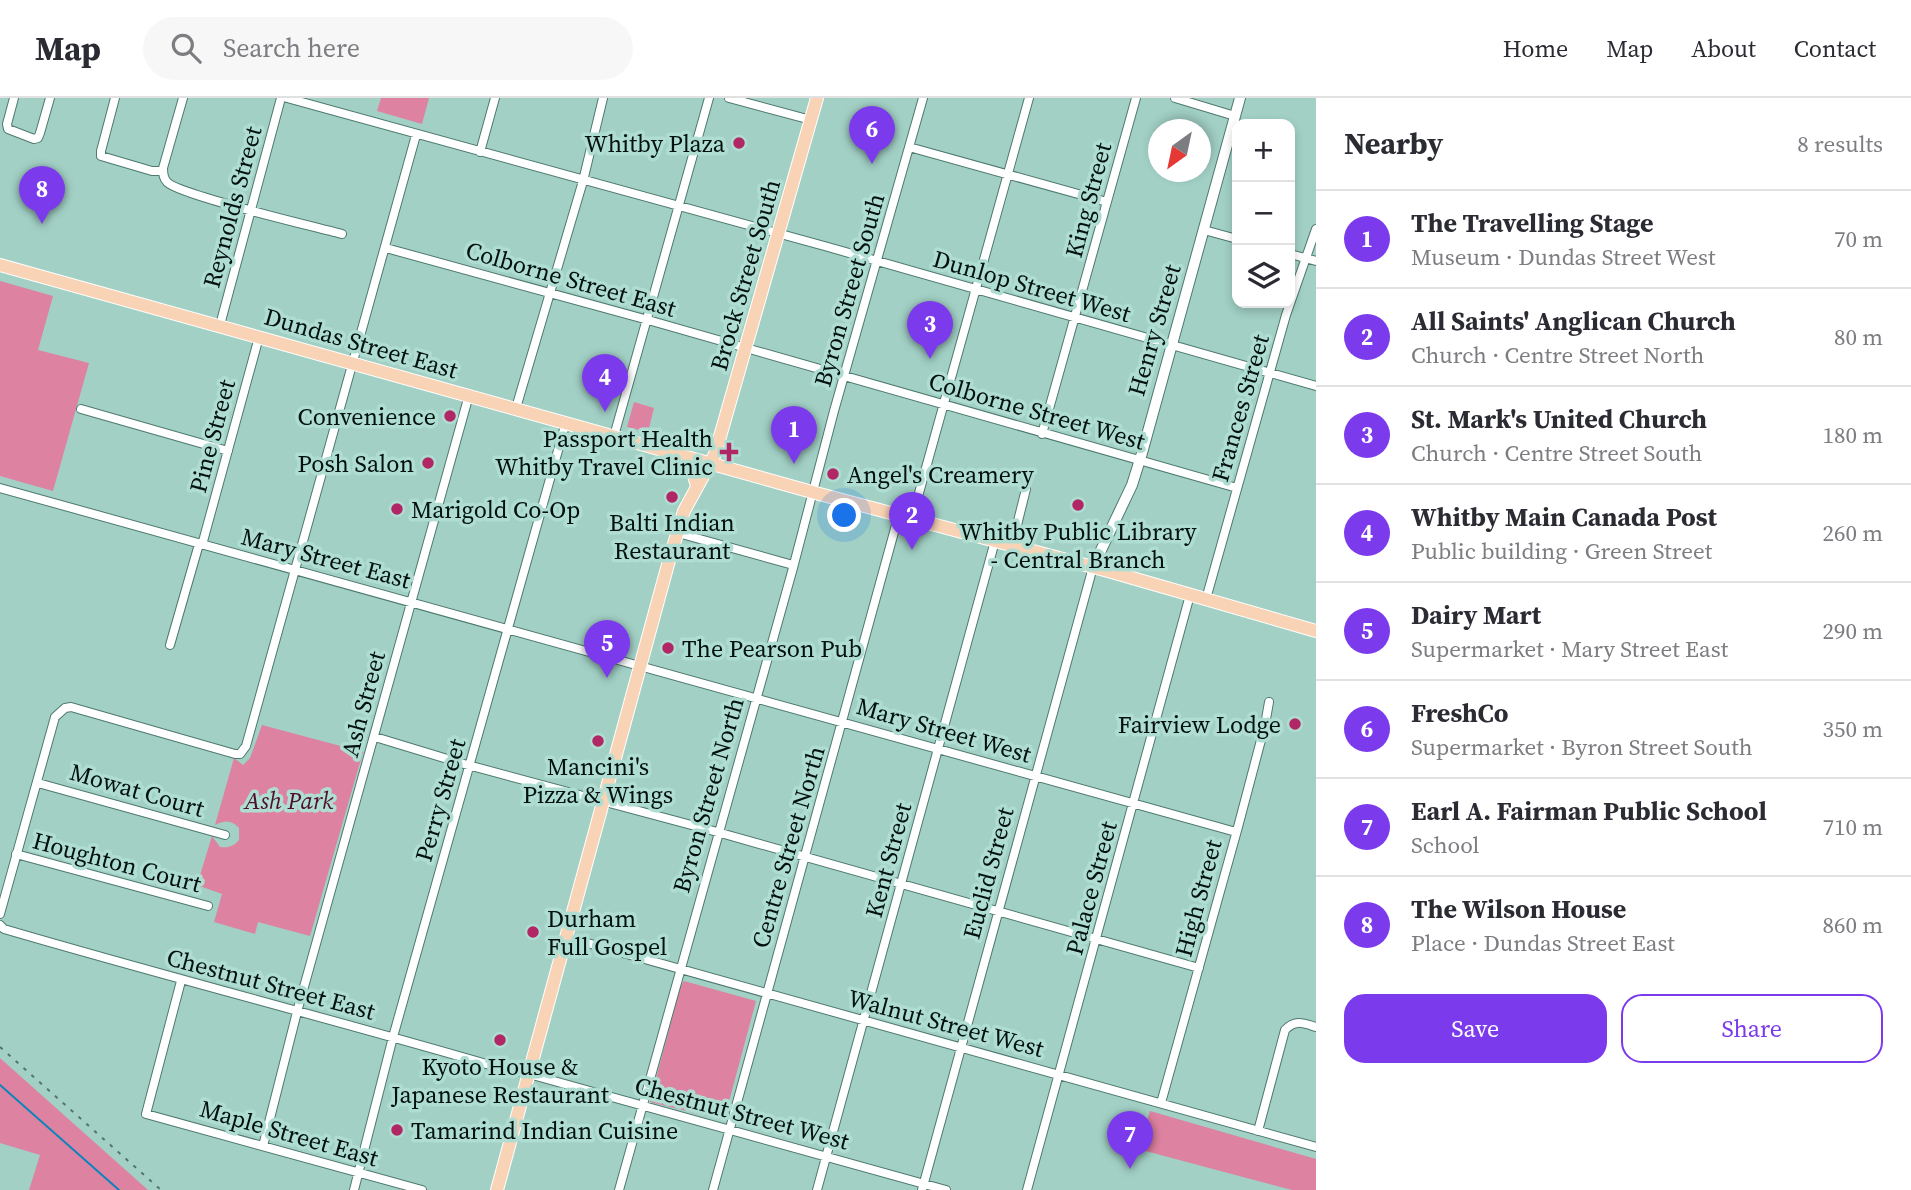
<!DOCTYPE html>
<html lang="en">
<head>
<meta charset="utf-8">
<style>
  :root { --surface:#fff; --page:#f7f7f7; --text:#2b2b33; --muted:#7c7c81; --line:#e1e1e2; --accent:#7c3aed }
  body { margin:0; font-family:"Source Serif 4",serif; background:var(--page); color:var(--text) }
  .controls { position:absolute; right:21px; top:21px; display:grid; overflow:hidden; border-radius:14px; box-shadow:0 4px 10px #0003 }
  .controls button { width:63px; height:63px; display:grid; place-items:center; padding:0; border:0; border-bottom:2px solid var(--line); background:var(--surface); color:var(--text); font:35px sans-serif }
  .compass { position:absolute; left:1148px; top:21px; width:63px; height:63px; border-radius:50%; background:var(--surface); box-shadow:0 4px 10px #0003; rotate:213deg }
  .you { position:absolute; left:845px; top:418px; width:24px; height:24px; margin:-18px; border:5px solid #fff; border-radius:50%; background:#1a73e8; box-shadow:0 0 0 10px #1a73e833 }
  .badge { display:grid; place-items:center; width:46px; height:46px; border-radius:50%; background:var(--accent); color:#fff; font-size:23px; font-weight:700 }
  .pin { position:absolute; translate:-50% -58px; filter:drop-shadow(0 2px 4px #0008) }
  .pin::after { content:''; position:absolute; top:37px; width:24px; height:21px; background:inherit; clip-path:polygon(0 0,100% 0,50% 100%) }
  .list { margin:0; padding:0; list-style:none }
  h2 { display:flex; justify-content:space-between; align-items:center; height:91px; margin:0; padding:0 28px; font-size:30px }
  h2 small { font-size:23px; font-weight:400; color:var(--muted) }
  .list li { display:grid; grid-template-columns:46px 1fr auto; gap:21px; align-items:center; box-sizing:border-box; height:98px; padding:0 28px; border-top:2px solid var(--line) }
  .list b { display:block; font-size:26px; white-space:nowrap }
  .list p { margin:0; font-size:23px; white-space:nowrap; color:var(--muted) }
  .list em { font-size:23px; font-style:normal; color:var(--muted) }
  .actions { display:flex; gap:14px; padding:21px 28px }
  .actions a { flex:1; padding:16px 0; border:2px solid var(--accent); border-radius:21px; text-align:center; font-size:24px; color:var(--accent) }
  .actions .main { background:var(--accent); color:#fff }
  .icon { flex:none; width:38px; height:38px; fill:none; stroke:currentColor; stroke-width:2; stroke-linecap:round; stroke-linejoin:round }
  .map { position:relative; flex:none; width:1316px; height:1092px; overflow:hidden }
  header { display:flex; align-items:center; gap:42px; box-sizing:border-box; height:98px; padding:0 35px; background:var(--surface); border-bottom:2px solid var(--line) }
  header strong { font-size:33px }
  nav { display:flex; gap:38px; margin-inline-start:auto; font-size:24px }
  .search { width:490px; height:63px; background:var(--page); display:flex; align-items:center; gap:18px; box-sizing:border-box; padding:0 24px; border-radius:38px; color:var(--muted); font-size:26px }
  main { display:flex }
  aside { flex:1; background:var(--surface) }
  .map>svg:first-child { display:block }
  .green { fill:#dd82a1 }
  .lines { fill:none; stroke-linecap:round; stroke-linejoin:round }
  .stream { stroke:#0b84be; stroke-width:2 }
  .street-casing { stroke:#4e796f; stroke-width:10 }
  .secondary-casing { stroke:#4e796f; stroke-width:12 }
  .primary-casing { stroke:#fff; stroke-width:14 }
  .street { stroke:#fff; stroke-width:8 }
  .secondary { stroke:#fff; stroke-width:10 }
  .primary { stroke:#f9d3b5; stroke-width:12 }
  .rail { stroke:#54736b; stroke-width:2; stroke-dasharray:3.5 7; stroke-linecap:butt }
  .poi-dot { fill:#b12765; stroke:#afddd2; stroke-width:2.5 }
  .labels { text-anchor:middle; dominant-baseline:central; stroke-width:7; stroke-linejoin:round; paint-order:stroke }
  .poi-label { font-size:24px; fill:#02110e; stroke:#afddd2; text-anchor:end }
  .street-label { font-size:24px; fill:#02110e; stroke:#afddd2 }
  .park-label { font-size:24px; font-style:italic; fill:#4e102b; stroke:#afddd2 }
</style>
</head>
<body>
<header>
<strong>Map</strong>
<div class="search"><svg class="icon" aria-label="search" viewBox="0 0 24 24"><circle cx="10" cy="10" r="6"/><path d="M15 15l6 6"/></svg>Search here</div>
<nav><a>Home</a><a>Map</a><a>About</a><a>Contact</a></nav>
</header>
<main>
<div class="map">
<svg width="1316" height="1092" viewBox="0 0 1316 1092">
  <rect width="100%" height="100%" fill="#a2d0c5"/>
  <!-- green -->
  <path class="green" d="M381,0H429L422,26L377,13Z
    M0,183L53,198L38,252L89,265L53,393L0,378Z
    M634,304L654,310L648,334L627,329Z
    M262,627L363,654L310,838L258,824L255,836L214,824L222,796L197,787L212,738L220,749C229,750 234,748 239,742V730C231,722 225,722 215,727L234,660L243,667L250,660Z
    M684,883L756,903L724,1022L650,1004L680,889Z
    M0,960L148,1092H29L40,1057L0,1045Z
    M1150,1013L1316,1061V1092H1292L1138,1051Z"/>
  <g class="lines">
    <!-- stream -->
    <path class="stream" d="M0,987L119,1092"/>
    <defs>
      <path id="street" d="M14,0L7,26L8,31L34,41L38,40L40,35L50,0
        M115,0L101,53V58L152,73H163
        M183,0L163,70C163,75 163,80 167,84C179,97 316,129 342,136
        M287,0L828,149L1316,288
        M729,0L811,22
        M1175,0L1235,18
        M909,49L1107,104
        M480,54L495,0
        M1204,132L1237,141
        M386,150L648,222L1237,390
        M1290,156L1316,163
        M220,227L281,0
        M516,310L583,83L603,0
        M81,311L228,353
        M1042,336L1136,0
        M614,338L709,0
        M0,390L1236,734
        M912,420L1029,0
        M678,435L793,467
        M202,447L259,239
        M1012,447L1026,391
        M1206,501L1286,217L1316,131
        M170,547L199,446
        M375,639L464,666L710,732L1199,870
        M38,685L225,737
        M16,756L208,808
        M0,816L55,619L65,610L71,609L235,656H240L246,648L416,37
        M0,827L4,831C171,880 340,923 507,972L518,973L946,1092
        M566,839L1316,1049
        M181,883L146,1016L422,1092
        M1161,1005L1238,729L1265,627L1269,604
        M1258,1033L1285,932C1295,921 1303,925 1316,929
        M263,1048L297,914L469,297
        M354,1092L393,939L566,324
        M619,1092L793,470L834,313L923,0
        M713,1092L899,416
        M817,1092L995,443
        M922,1092L1093,469
        M1027,1092L1190,497"/>
      <path id="secondary" d="M1093,469L1132,387L1142,355L1240,0"/>
      <path id="primary" d="M0,167L812,394L1108,473L1316,533
        M676,358L692,371L697,388
        M497,1092L670,459L684,413L715,356L817,0"/>
    </defs>
    <!-- street casing -->
    <use href="#street" class="street-casing"/>
    <!-- secondary casing -->
    <use href="#secondary" class="secondary-casing"/>
    <!-- primary casing -->
    <use href="#primary" class="primary-casing"/>
    <!-- street -->
    <use href="#street" class="street"/>
    <!-- secondary -->
    <use href="#secondary" class="secondary"/>
    <!-- primary -->
    <use href="#primary" class="primary"/>
    <!-- rail -->
    <path class="rail" d="M0,949L161,1092"/>
  </g>
  <!-- markers -->
  <g class="poi-dot">
    <circle cx="739" cy="45" r="7"/>
    <circle cx="450" cy="318" r="7"/>
    <path d="M725.5 343.5h7v7h7v7h-7v7h-7v-7h-7v-7h7z"/>
    <circle cx="428" cy="365" r="7"/>
    <circle cx="833" cy="376" r="7"/>
    <circle cx="672" cy="399" r="7"/>
    <circle cx="1078" cy="407" r="7"/>
    <circle cx="397" cy="411" r="7"/>
    <circle cx="668" cy="550" r="7"/>
    <circle cx="1295" cy="626" r="7"/>
    <circle cx="598" cy="643" r="7"/>
    <circle cx="533" cy="834" r="7"/>
    <circle cx="500" cy="942" r="7"/>
    <circle cx="397" cy="1032" r="7"/>
  </g>
  <g class="labels">
    <!-- poi labels -->
    <g class="poi-label">
      <text x="725" y="45">Whitby Plaza</text>
      <text x="436" y="318">Convenience</text>
      <text x="713" y="340">Passport Health<tspan x="713" dy="28">Whitby Travel Clinic</tspan></text>
      <text x="414" y="365">Posh Salon</text>
      <text x="847" y="376" text-anchor="start">Angel's Creamery</text>
      <text x="411" y="411" text-anchor="start">Marigold Co-Op</text>
      <text x="672" y="424" text-anchor="middle">Balti Indian<tspan x="672" dy="28">Restaurant</tspan></text>
      <text x="1078" y="433" text-anchor="middle">Whitby Public Library<tspan x="1078" dy="28">- Central Branch</tspan></text>
      <text x="682" y="550" text-anchor="start">The Pearson Pub</text>
      <text x="1281" y="626">Fairview Lodge</text>
      <text x="598" y="668" text-anchor="middle">Mancini's<tspan x="598" dy="28">Pizza &amp; Wings</tspan></text>
      <text x="547" y="820" text-anchor="start">Durham<tspan x="547" dy="28">Full Gospel</tspan></text>
      <text x="500" y="968" text-anchor="middle">Kyoto House &amp;<tspan x="500" dy="28">Japanese Restaurant</tspan></text>
      <text x="411" y="1032" text-anchor="start">Tamarind Indian Cuisine</text>
    </g>
    <!-- street labels -->
    <g class="street-label">
      <text transform="translate(1088 102) rotate(-75)">King Street</text>
      <text transform="translate(232 109) rotate(-75)">Reynolds Street</text>
      <text transform="translate(745 177) rotate(-74)">Brock Street South</text>
      <text transform="translate(571 181) rotate(16)">Colborne Street East</text>
      <text transform="translate(1032 188) rotate(16)">Dunlop Street West</text>
      <text transform="translate(849 192) rotate(-74)">Byron Street South</text>
      <text transform="translate(1154 232) rotate(-74)">Henry Street</text>
      <text transform="translate(361 245) rotate(16)">Dundas Street East</text>
      <text transform="translate(1240 310) rotate(-74)">Frances Street</text>
      <text transform="translate(1037 313) rotate(16)">Colborne Street West</text>
      <text transform="translate(212 338) rotate(-75)">Pine Street</text>
      <text transform="translate(326 460) rotate(15)">Mary Street East</text>
      <text transform="translate(363 606) rotate(-75)">Ash Street</text>
      <text transform="translate(944 632) rotate(16)">Mary Street West</text>
      <text transform="translate(137 692) rotate(16)">Mowat Court</text>
      <text transform="translate(708 697) rotate(-74)">Byron Street North</text>
      <text transform="translate(440 702) rotate(-74)">Perry Street</text>
      <text transform="translate(788 749) rotate(-74)">Centre Street North</text>
      <text transform="translate(888 762) rotate(-75)">Kent Street</text>
      <text transform="translate(117 764) rotate(15)">Houghton Court</text>
      <text transform="translate(988 775) rotate(-75)">Euclid Street</text>
      <text transform="translate(1091 790) rotate(-75)">Palace Street</text>
      <text transform="translate(1198 800) rotate(-75)">High Street</text>
      <text transform="translate(271 886) rotate(15)">Chestnut Street East</text>
      <text transform="translate(946 925) rotate(15)">Walnut Street West</text>
      <text transform="translate(742 1015) rotate(15)">Chestnut Street West</text>
      <text transform="translate(289 1035) rotate(16)">Maple Street East</text>
    </g>
    <!-- park labels -->
    <g class="park-label">
      <text x="289" y="702">Ash Park</text>
    </g>
  </g>
</svg>
<div class="controls">
<button>+</button>
<button>−</button>
<button><svg class="icon" aria-label="layers" viewBox="0 0 24 24"><path d="M12 4l9 5-9 5-9-5zM3 14l9 5 9-5"/></svg></button>
</div>
<svg class="compass" viewBox="-18 -18 36 36"><path d="M0-13l5 13h-10z" fill="#e53935"/><path d="M0 13l5-13h-10z" fill="#7c7c81"/></svg>
<div class="you"></div>
<div class="pin badge" style="left:794px;top:366px">1</div>
<div class="pin badge" style="left:912px;top:452px">2</div>
<div class="pin badge" style="left:930px;top:261px">3</div>
<div class="pin badge" style="left:605px;top:314px">4</div>
<div class="pin badge" style="left:607px;top:580px">5</div>
<div class="pin badge" style="left:872px;top:66px">6</div>
<div class="pin badge" style="left:1130px;top:1071px">7</div>
<div class="pin badge" style="left:42px;top:126px">8</div>
</div>
<aside>
<h2>Nearby<small>8 results</small></h2>
<ul class="list">
<li><span class="badge">1</span><div><b>The Travelling Stage</b><p>Museum · Dundas Street West</p></div><em>70 m</em></li>
<li><span class="badge">2</span><div><b>All Saints' Anglican Church</b><p>Church · Centre Street North</p></div><em>80 m</em></li>
<li><span class="badge">3</span><div><b>St. Mark's United Church</b><p>Church · Centre Street South</p></div><em>180 m</em></li>
<li><span class="badge">4</span><div><b>Whitby Main Canada Post</b><p>Public building · Green Street</p></div><em>260 m</em></li>
<li><span class="badge">5</span><div><b>Dairy Mart</b><p>Supermarket · Mary Street East</p></div><em>290 m</em></li>
<li><span class="badge">6</span><div><b>FreshCo</b><p>Supermarket · Byron Street South</p></div><em>350 m</em></li>
<li><span class="badge">7</span><div><b>Earl A. Fairman Public School</b><p>School</p></div><em>710 m</em></li>
<li><span class="badge">8</span><div><b>The Wilson House</b><p>Place · Dundas Street East</p></div><em>860 m</em></li>
</ul>
<div class="actions"><a class="main">Save</a><a>Share</a></div>
</aside>
</main>
</body>
</html>
